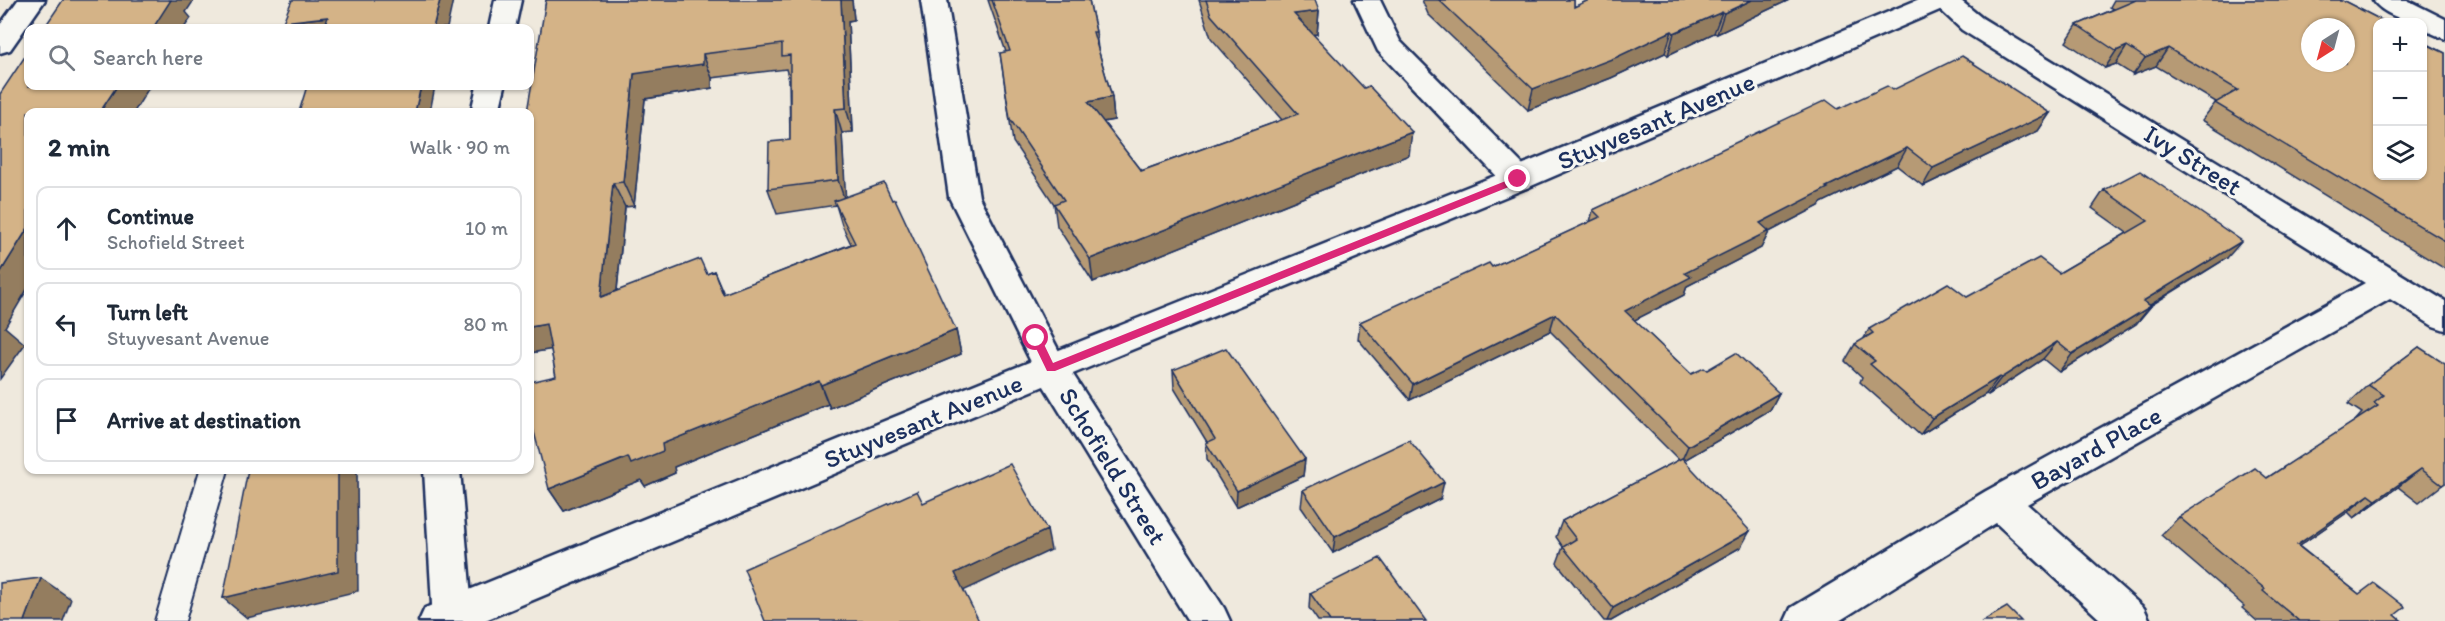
<!DOCTYPE html>
<html lang="en">
<head>
<meta charset="utf-8">
<style>
  :root { --surface:#fff; --page:#f6f6f7; --text:#1f2937; --muted:#747a83; --line:#e0e1e3 }
  body { margin:0; font-family:Itim,sans-serif; background:var(--page); color:var(--text) }
  .controls { position:absolute; right:18px; top:18px; display:grid; overflow:hidden; border-radius:12px; box-shadow:0 2px 4px #0004 }
  .controls button { width:54px; height:54px; display:grid; place-items:center; padding:0; border:0; border-bottom:2px solid var(--line); background:var(--surface); color:var(--text); font:30px sans-serif }
  .compass { position:absolute; left:2301px; top:18px; width:54px; height:54px; border-radius:50%; background:var(--surface); box-shadow:0 2px 4px #0004; rotate:216deg }
  .stop { position:absolute; width:18px; height:18px; margin:-14px; border:4px solid #db2777; border-radius:50%; background:#fff }
  .stop.end { background:#db2777; border-color:#fff; box-shadow:0 2px 6px #0008 }
  .list { margin:0; padding:0; list-style:none }
  h2 { display:flex; justify-content:space-between; align-items:center; height:78px; margin:0; padding:0 24px; font-size:26px }
  h2 small { font-size:20px; font-weight:400; color:var(--muted) }
  .list li { display:grid; grid-template-columns:39px 1fr auto; gap:18px; align-items:center; box-sizing:border-box; height:84px; margin:0 12px 12px; padding:0 12px; border:2px solid var(--line); border-radius:12px }
  .list b { display:block; font-size:22px; white-space:nowrap }
  .list p { margin:0; font-size:20px; white-space:nowrap; color:var(--muted) }
  .list em { font-size:20px; font-style:normal; color:var(--muted) }
  .icon { flex:none; width:33px; height:33px; fill:none; stroke:currentColor; stroke-width:2; stroke-linecap:round; stroke-linejoin:round }
  .map { position:relative; flex:none; width:2445px; height:621px; overflow:hidden }
  .search { position:absolute; background:var(--surface); box-shadow:0 2px 4px #0004; left:24px; top:24px; width:510px; height:66px; display:flex; align-items:center; gap:15px; box-sizing:border-box; padding:0 21px; border-radius:12px; color:var(--muted); font-size:22px }
  .panel { position:absolute; background:var(--surface); box-shadow:0 2px 4px #0004; left:24px; top:108px; width:510px; height:366px; border-radius:12px }
  .map>svg:first-child { display:block }
  .lines { fill:none; stroke-linecap:round; stroke-linejoin:round }
  .lane-casing { stroke:#1b2f5e; stroke-width:4 }
  .street-casing { stroke:#1b2f5e; stroke-width:5 }
  .secondary-casing { stroke:#1b2f5e; stroke-width:5 }
  .lane { fill:#f6f6f2; fill-rule:evenodd }
  .street { fill:#f6f6f2; fill-rule:evenodd }
  .secondary { fill:#f6f6f2; fill-rule:evenodd }
  .wall { fill:#b69a74; stroke:#1b2f5e; stroke-width:1.5; fill-rule:evenodd }
  .shaded-wall { fill:#947d5e; stroke:#1b2f5e; stroke-width:1.5 }
  .building { fill:#d4b387; stroke:#1b2f5e; stroke-width:1.5; fill-rule:evenodd }
  .route { fill:#db2777 }
  .labels { text-anchor:middle; dominant-baseline:central; stroke-width:6; stroke-linejoin:round; paint-order:stroke }
  .street-label { font-size:26px; fill:#1b2f5e; stroke:#f6f6f2 }
</style>
</head>
<body>
<div class="map">
<svg width="2445" height="621" viewBox="0 0 2445 621">
  <rect width="100%" height="100%" fill="#efe9dd"/>
  <filter id="ink" filterUnits="userSpaceOnUse"><feTurbulence type="fractalNoise" baseFrequency=".0167" numOctaves="2"/><feDisplacementMap in="SourceGraphic" scale="12" xChannelSelector="R" yChannelSelector="G"/><feConvolveMatrix kernelMatrix="1 2 1 2 8 2 1 2 1" color-interpolation-filters="sRGB"/></filter>
  <g filter="url(#ink)">
    <g class="lines">
      <defs>
        <path id="lane" d="M200,470H228L185,621H155Z"/>
        <path id="street" d="M18,0H45L10,50L0,53V25Z
          M495,0H521L515,28H489Z
          M921,0H947L979,197L1063,359L1224,608L1230,621H1188L1039,378L949,197Z
          M1354,0H1380L1400,41L1529,171L1533,179L1529,187L1518,190L1507,187L1378,51Z
          M1930,0H1960L1982,18L2445,301V330L2433,326L2390,299L2027,504L2144,608L2150,621H2102L1996,523L1839,621H1785L1791,608L1986,491L2365,283L1962,30Z
          M2373,0H2407L2445,19V39L2422,29V22C2406,22 2382,14 2373,0Z
          M477,86H505L499,112H471Z
          M424,470H460L473,621H433Z"/>
        <path id="secondary" d="M1917,0H1953L1949,6L1529,187L1063,378L483,621H419L425,608L1039,358L1507,171Z"/>
      </defs>
      <!-- lane casing -->
      <use href="#lane" class="lane-casing"/>
      <!-- street casing -->
      <use href="#street" class="street-casing"/>
      <!-- secondary casing -->
      <use href="#secondary" class="secondary-casing"/>
      <!-- lane -->
      <use href="#lane" class="lane"/>
      <!-- street -->
      <use href="#street" class="street"/>
      <!-- secondary -->
      <use href="#secondary" class="secondary"/>
    </g>
    <!-- wall -->
    <path class="wall" d="M546,0H852L854,20L848,21L853,132L842,133L845,197L956,330L961,354L830,408L828,404L674,467L675,473L645,486L641,480L564,511L549,489L556,376L551,349L530,353V112ZM786,69L789,80L790,140L768,189L777,214L836,205L842,225L851,244L724,294L714,271L707,274L617,291L625,207L634,206L645,99L712,88V78Z
      M988,0H1089L1096,32L1098,49L1112,97L1114,120L1103,122L1141,171L1282,120L1211,38L1199,0H1315L1319,11L1317,34H1313L1409,155L1093,282L1057,226L1054,204L1013,142L1000,53L1006,52Z
      M1422,0H1574V7L1589,0H1789L1717,34L1714,33L1668,55L1665,53L1611,78L1528,110L1428,14Z
      M2114,0H2342L2445,53V269L2202,120L2216,102L2156,66L2133,75L2116,64L2105,68L2066,42L2077,25L2114,9L2110,7Z
      M1893,90L2050,113L2038,131L1923,186L1897,166L1821,203L1819,206L1769,232L1761,248L1687,286L1684,295L1634,320L1691,374L1707,370L1779,393L1770,410L1684,460L1741,547L1611,621H1604L1557,563L1563,547L1556,537L1562,521L1679,460L1550,331L1410,400L1358,339L1360,322L1492,267L1590,222L1593,210L1838,109Z
      M2104,190L2227,258L2150,306H2151L2136,324L2059,372L2043,359L1988,395L1986,394L1920,435L1860,382L1862,377L1845,361L1855,344L1863,340L1869,329L1967,297L2059,273L2127,233L2092,208Z
      M2419,347L2445,483L2419,503L2398,487L2354,518L2348,512L2299,546L2359,594L2395,615L2402,621H2257L2242,608L2244,606L2161,535L2179,517L2267,478L2354,422L2362,413L2348,404L2368,385Z
      M1173,370L1305,459L1303,476L1236,507L1207,459L1206,443L1207,442L1174,388Z
      M1303,490L1440,499L1333,553L1301,507Z
      M1310,593L1426,621H1318L1309,608Z"/>
    <!-- shaded-wall -->
    <path class="shaded-wall" d="M168,0H194L186,12L191,18L184,28H153Z
      M440,0H453L447,28H433Z
      M841,0H852L854,20L848,21L853,132L846,108Z
      M1752,0H1789L1717,34L1724,13Z
      M1319,11L1317,34L1293,37L1294,14Z
      M1722,12L1714,33L1668,55L1674,33Z
      M328,17L335,28H287L283,22Z
      M1672,31L1665,53L1611,78L1528,110L1533,89Z
      M2127,46L2116,64L2105,68L2116,51Z
      M2168,48L2156,66L2133,75L2145,58Z
      M703,54L712,78V88L645,99L634,206L623,182L634,74Z
      M117,86H150L134,112H100Z
      M421,86H435L430,112H415Z
      M1112,97L1114,120L1090,124L1088,102Z
      M835,109L842,133L846,204L838,180Z
      M2050,113L2038,131L1923,186L1933,168Z
      M1412,132L1409,155L1093,282L1090,259Z
      M1907,148L1897,166L1821,203L1819,206L1769,232L1761,248L1687,286L1684,295L1619,328L1625,311L1685,273L1760,223L1826,187Z
      M613,183L625,207L614,320L601,297Z
      M28,228V288L5,327L25,344L0,379V273Z
      M2242,241L2227,258L2129,318L2143,301Z
      M2151,306L2136,324L2059,372L2072,354Z
      M1555,314L1550,331L1410,400L1413,384Z
      M546,324L560,348L530,353V327Z
      M956,330L961,354L830,408L821,385Z
      M2057,342L2043,359L1988,395L2001,378Z
      M1999,377L1986,394L1920,435L1932,418Z
      M819,381L828,404L674,467L675,473L645,486L641,480L564,511L549,489Z
      M1779,393L1770,410L1681,462L1688,446Z
      M1305,459L1303,476L1236,507L1237,491Z
      M2421,469L2398,487L2354,518L2376,500Z
      M338,470H357L358,591L247,618L223,598Z
      M1444,482L1440,499L1333,553L1335,537Z
      M2369,495L2348,512L2276,562L2297,545Z
      M1047,530L1051,550L961,592L955,573Z
      M1750,531L1741,547L1611,621H1607L1613,608Z
      M41,578L71,599L63,621H25Z"/>
    <!-- building -->
    <path class="building" d="M63,0H171L153,28H44Z
      M292,0H440L433,28H324L328,17L283,22Z
      M546,0H841L846,108L835,109L838,180L768,189L769,142L790,140V55L782,56V44L703,54V64L634,74L623,182L613,183L601,297L700,259L707,274L714,271L723,294L855,243L834,201L884,183L892,200L895,199L956,330L821,385L819,381L662,444L663,451L631,464L628,457L549,489L530,417V382L556,376L546,324L530,327V112H527Z
      M992,0H1089L1096,32H1093L1112,97L1088,102L1141,171L1298,114L1211,15L1206,0H1315L1319,11L1294,14L1364,88L1369,86L1412,132L1090,259L1054,204L1064,200L1010,119L1000,53L1010,51Z
      M1439,0H1574V7L1589,0H1752L1724,13L1722,12L1674,33L1672,31L1617,57L1533,89Z
      M2136,0H2342L2385,22H2378V176H2422V42L2445,53V241L2215,103L2238,90L2168,48L2145,58L2127,46L2116,51L2077,25ZM2310,27H2346V63H2310Z
      M28,52V86H117L100,112H28V228L0,273V94Z
      M1962,56L2050,113L1933,168L1907,148L1826,187L1828,188L1760,223L1769,231L1685,273L1691,277L1625,311L1691,374L1704,368L1707,370L1736,353L1779,393L1688,446L1555,314L1413,384L1360,322L1489,263L1492,267L1600,217L1593,210L1826,100L1838,109L1887,86L1893,90Z
      M307,86H421L415,112H299Z
      M2140,171L2242,241L2143,301L2151,306L2072,354L2057,342L2001,378L1999,377L1932,418L1870,364L1875,361L1855,344L1873,333L1869,329L1948,283L1967,297L2039,258L2059,273L2148,221L2104,190Z
      M2419,347L2445,364V483L2442,485L2421,469L2376,500L2369,495L2297,545L2359,594L2374,583L2405,607L2395,615L2402,621H2299L2263,591L2265,589L2179,517L2255,468L2267,478L2378,406L2374,403L2384,395L2368,385Z
      M1226,348L1305,459L1237,491L1206,443L1215,439L1173,370Z
      M1409,440L1444,482L1335,537L1303,490Z
      M1682,458L1750,531L1613,608L1563,547L1576,539L1562,521Z
      M1010,464L1047,530L955,573L979,621H765L744,569L917,491L923,503Z
      M248,470H338V571L223,598Z
      M1380,558L1426,621H1330L1310,593Z
      M41,578L25,621H0V583Z
      M2007,607L2021,621H1983Z"/>
  </g>
  <!-- route -->
  <path class="route" d="M1518,176L1521,177V182L1055,371H1047L1031,338L1033,336H1040L1053,363Z"/>
  <g class="labels">
    <!-- street labels -->
    <g class="street-label">
      <text transform="translate(1656 121) rotate(-23)">Stuyvesant Avenue</text>
      <text transform="translate(2193 160) rotate(32)">Ivy Street</text>
      <text transform="translate(923 421) rotate(-22)">Stuyvesant Avenue</text>
      <text transform="translate(2096 448) rotate(-29)">Bayard Place</text>
      <text transform="translate(1113 466) rotate(58)">Schofield Street</text>
    </g>
  </g>
</svg>
<div class="controls">
<button>+</button>
<button>−</button>
<button><svg class="icon" aria-label="layers" viewBox="0 0 24 24"><path d="M12 4l9 5-9 5-9-5zM3 14l9 5 9-5"/></svg></button>
</div>
<svg class="compass" viewBox="-18 -18 36 36"><path d="M0-13l5 13h-10z" fill="#e53935"/><path d="M0 13l5-13h-10z" fill="#747a83"/></svg>
<div class="stop" style="left:1036px;top:338px"></div>
<div class="stop end" style="left:1518px;top:179px"></div>
<div class="search"><svg class="icon" aria-label="search" viewBox="0 0 24 24"><circle cx="10" cy="10" r="6"/><path d="M15 15l6 6"/></svg>Search here</div>
<section class="panel">
<h2>2 min<small>Walk · 90 m</small></h2>
<ul class="list">
<li><svg class="icon" aria-label="ahead" viewBox="0 0 24 24"><path d="M12 20V5M6 11l6-6 6 6"/></svg><div><b>Continue</b><p>Schofield Street</p></div><em>10 m</em></li>
<li><svg class="icon" aria-label="left" viewBox="0 0 24 24"><path d="M17 20v-9H6M10 6l-5 5 5 5"/></svg><div><b>Turn left</b><p>Stuyvesant Avenue</p></div><em>80 m</em></li>
<li><svg class="icon" aria-label="arrive" viewBox="0 0 24 24"><path d="M6 21V4h12l-3 4 3 4H6"/></svg><div><b>Arrive at destination</b></div></li>
</ul>
</section>
</div>
</body>
</html>
